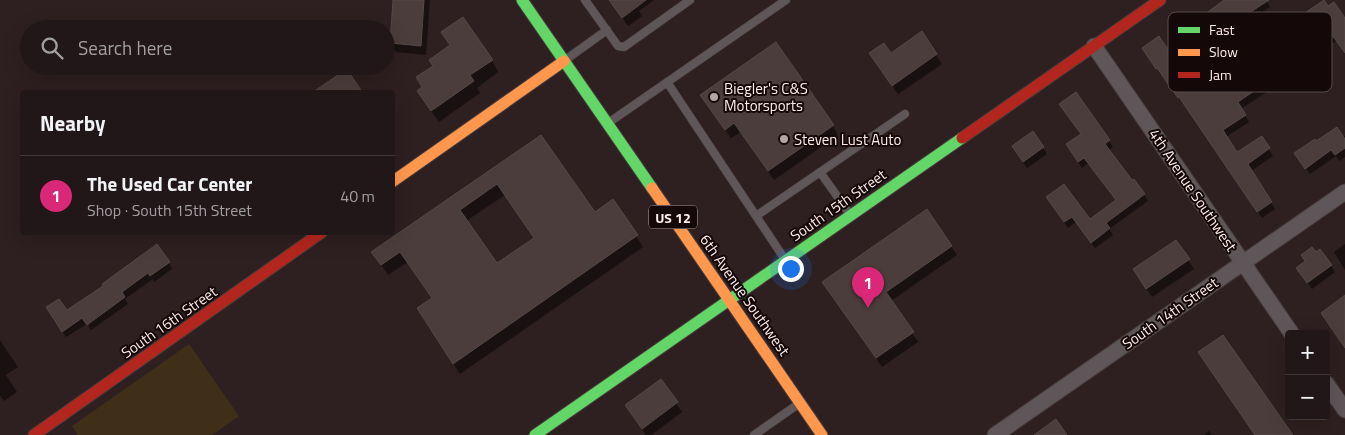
<!DOCTYPE html>
<html lang="en">
<head>
<meta charset="utf-8">
<style>
  :root { --surface:#221718; --page:#2a2021; --text:#f1f3f6; --muted:#a29fa2; --line:#3f3637; --accent:#db2777 }
  body { margin:0; font-family:"Titillium Web",sans-serif; background:var(--page); color:var(--text) }
  .controls { position:absolute; right:15px; bottom:15px; display:grid; overflow:hidden; border-radius:5px; box-shadow:0 5px 20px #0002 }
  .controls button { width:45px; height:45px; display:grid; place-items:center; padding:0; border:0; border-bottom:1px solid var(--line); background:var(--surface); color:var(--text); font:25px sans-serif }
  .you { position:absolute; left:790px; top:268px; width:18px; height:18px; margin:-12px; border:4px solid #fff; border-radius:50%; background:#1a73e8; box-shadow:0 0 0 8px #1a73e833 }
  .badge { display:grid; place-items:center; width:32px; height:32px; border-radius:50%; background:var(--accent); color:#fff; font-size:16px; font-weight:700 }
  .pin { position:absolute; translate:-50% -41px; filter:drop-shadow(0 1px 2px #0008) }
  .pin::after { content:''; position:absolute; top:26px; width:18px; height:15px; background:inherit; clip-path:polygon(0 0,100% 0,50% 100%) }
  .list { margin:0; padding:0; list-style:none }
  h2 { display:flex; justify-content:space-between; align-items:center; height:65px; margin:0; padding:0 20px; font-size:21px }
  h2 small { font-size:16px; font-weight:400; color:var(--muted) }
  .list li { display:grid; grid-template-columns:32px 1fr auto; gap:15px; align-items:center; box-sizing:border-box; height:80px; padding:0 20px; border-top:1px solid var(--line) }
  .list b { display:block; font-size:19px; white-space:nowrap }
  .list p { margin:0; font-size:16px; white-space:nowrap; color:var(--muted) }
  .list em { font-size:16px; font-style:normal; color:var(--muted) }
  .icon { flex:none; width:28px; height:28px; fill:none; stroke:currentColor; stroke-width:2; stroke-linecap:round; stroke-linejoin:round }
  .map { position:relative; flex:none; width:1345px; height:435px; overflow:hidden }
  .search { position:absolute; background:var(--surface); box-shadow:0 5px 20px #0002; left:20px; top:20px; width:375px; height:55px; display:flex; align-items:center; gap:12px; box-sizing:border-box; padding:0 18px; border-radius:28px; color:var(--muted); font-size:19px }
  .panel { position:absolute; background:var(--surface); box-shadow:0 5px 20px #0002; left:20px; top:90px; width:375px; height:145px; border-radius:5px }
  .map>svg:first-child { display:block }
  .green { fill:#402f18 }
  .shadow { fill:#0007; fill-rule:evenodd }
  .building { fill:#4b3d3b; stroke:#544946; fill-rule:evenodd }
  .lines { fill:none; stroke-linecap:round; stroke-linejoin:round }
  .lane-casing { stroke:#493d3d; stroke-width:9 }
  .street-casing { stroke:#493d3d; stroke-width:17 }
  .fast-casing { stroke:#493d3d; stroke-width:13 }
  .slow-casing { stroke:#493d3d; stroke-width:13 }
  .jam-casing { stroke:#493d3d; stroke-width:13 }
  .lane { stroke:#5e5658; stroke-width:8 }
  .street { stroke:#5e5658; stroke-width:15 }
  .fast { stroke:#63d668; stroke-width:11 }
  .slow { stroke:#ff974d; stroke-width:11 }
  .jam { stroke:#b3261e; stroke-width:11 }
  .poi-dot { fill:#b5a4a4; stroke:#140808; stroke-width:2 }
  .labels { text-anchor:middle; dominant-baseline:central; stroke-width:4; stroke-linejoin:round; paint-order:stroke }
  .shield { fill:#140808; stroke:#b8a7a7; stroke-width:1 }
  .shield-label { font-size:14px; font-weight:bold; fill:#feebeb }
  .poi-label { font-size:15px; fill:#feebeb; stroke:#140808; text-anchor:start }
  .street-label { font-size:15px; fill:#feebeb; stroke:#140808 }
  .key { fill:#140808; stroke:#5a4c4c; stroke-width:1 }
  .key-label { font-size:14px; fill:#feebeb }
</style>
</head>
<body>
<div class="map">
<svg width="1345" height="435" viewBox="0 0 1345 435">
  <rect width="100%" height="100%" fill="#2e1f20"/>
  <!-- green -->
  <path class="green" d="M189,344L239,416L212,435H78L72,426Z"/>
  <!-- shadow -->
  <path class="shadow" d="M394,0H430L426,55L396,52L391,43Z
    M610,0H654L639,11L642,16L628,26Z
    M1229,0H1266L1270,7L1247,23L1245,20L1218,40L1206,24Z
    M1345,22V53L1336,41L1320,52L1312,40L1296,51L1286,36Z
    M442,33L492,60L498,72L477,88L480,93L439,122L425,103L423,88L434,66L451,46Z
    M921,33L942,64L898,94L876,63Z
    M1253,52L1276,86L1241,109L1249,122L1226,137L1237,153L1261,137L1273,156L1251,171L1275,209L1262,218L1184,103L1183,104L1162,74L1161,75L1148,55L1175,63L1224,72Z
    M346,71L361,92H316Z
    M1075,94L1109,141L1113,147L1108,150L1132,182L1134,180L1148,201L1109,229L1113,235L1095,248L1076,222L1068,228L1051,204L1090,221L1117,201L1088,163L1082,168L1071,151L1082,135Z
    M707,104L833,126L838,135L774,180L741,132L731,138Z
    M1032,133L1047,154L1027,168L1017,153Z
    M541,136L595,214L613,201L643,247L460,374L425,320L433,299L408,262L388,275L373,253ZM505,195L535,239L497,265L466,221Z
    M1345,136V157L1339,161L1336,156L1310,174L1299,160L1316,143Z
    M1345,244V270L1334,252Z
    M951,246L957,255L891,301L918,342L882,367L829,291Z
    M1188,260L1194,269L1152,297L1140,279Z
    M169,263L172,269L154,282L153,279L125,299L128,304L91,330L87,324L66,337L51,314L66,312Z
    M1331,266L1335,272L1312,289L1301,274Z
    M0,340L18,367L6,375L17,392L4,401L0,395Z
    M660,381L682,412L651,435H646L626,405Z
    M1209,431L1212,435H1204Z"/>
  <!-- building -->
  <path class="building" d="M393,0H424L421,46L390,43Z
    M609,0H646L622,18Z
    M1224,0H1269L1243,17L1241,14L1214,34L1201,17Z
    M1324,0L1328,6L1334,2L1345,18V53L1332,35L1316,46L1308,34L1291,45L1281,29Z
    M463,17L493,60L470,75L474,81L431,111L417,91L422,87L416,77L433,66L429,60L450,45L441,32Z
    M922,31L937,54L892,86L869,53L884,43L891,53Z
    M1159,36L1176,61L1204,42L1224,70L1253,50L1273,78L1238,102L1246,115L1223,130L1237,152L1262,136L1270,148L1248,164L1272,202L1257,212L1179,97L1178,98L1157,68L1156,69L1142,48Z
    M776,42L834,125L768,171L734,123L725,130L700,95Z
    M347,69L362,92H313Z
    M1076,92L1110,140L1105,144L1132,180L1134,179L1145,194L1106,223L1110,228L1091,243L1072,217L1064,222L1046,197L1064,184L1090,219L1116,200L1084,158L1078,162L1066,144L1081,134L1059,104Z
    M1337,127L1345,139V148L1335,155L1331,150L1305,169L1294,153L1315,139L1316,141Z
    M1033,131L1044,147L1023,162L1012,146Z
    M541,135L595,212L613,199L638,235L453,364L417,308L432,298L400,252L381,265L371,252ZM497,184L534,238L497,263L460,210Z
    M927,209L952,246L886,292L914,332L876,358L822,282Z
    M1176,240L1190,259L1146,289L1133,269Z
    M157,244L170,262L150,276L148,273L122,292L125,297L87,325L82,318L62,332L46,307L59,299L67,310L103,286L102,284Z
    M1312,247L1316,252L1320,249L1332,265L1307,283L1296,268L1305,261L1301,255Z
    M1345,295V348L1321,313Z
    M1223,335L1293,435H1255L1198,352Z
    M661,379L678,402L642,429L625,405Z
    M1056,419L1067,435H1034Z"/>
  <g class="lines">
    <defs>
      <path id="lane" d="M585,0L618,46L624,47L690,0
        M568,58L607,30
        M667,82L756,216L905,114
        M611,121L786,0
        M820,172L849,213
        M756,216L784,258
        M754,435L797,405"/>
      <path id="street" d="M1094,46L1292,334
        M1326,383L1345,410
        M995,435L1345,192"/>
      <path id="fast" d="M522,0L652,188
        M535,435L962,138"/>
      <path id="slow" d="M392,182L564,61
        M652,188L822,435"/>
      <path id="jam" d="M962,138L1160,0
        M34,435L322,232"/>
    </defs>
    <!-- lane casing -->
    <use href="#lane" class="lane-casing"/>
    <!-- street casing -->
    <use href="#street" class="street-casing"/>
    <!-- fast casing -->
    <use href="#fast" class="fast-casing"/>
    <!-- slow casing -->
    <use href="#slow" class="slow-casing"/>
    <!-- jam casing -->
    <use href="#jam" class="jam-casing"/>
    <!-- lane -->
    <use href="#lane" class="lane"/>
    <!-- street -->
    <use href="#street" class="street"/>
    <!-- fast -->
    <use href="#fast" class="fast"/>
    <!-- slow -->
    <use href="#slow" class="slow"/>
    <!-- jam -->
    <use href="#jam" class="jam"/>
  </g>
  <!-- markers -->
  <g class="poi-dot">
    <circle cx="714" cy="97" r="5"/>
    <circle cx="784" cy="139" r="5"/>
  </g>
  <g class="labels">
    <!-- shield labels -->
    <rect class="shield" x="649" y="205.5" width="48" height="23" rx="4"/>
    <g class="shield-label">
      <text x="673" y="217">US 12</text>
    </g>
    <!-- poi labels -->
    <g class="poi-label">
      <text x="724" y="88">Biegler's C&amp;S<tspan x="724" dy="17">Motorsports</tspan></text>
      <text x="794" y="139">Steven Lust Auto</text>
    </g>
    <!-- street labels -->
    <g class="street-label">
      <text transform="translate(1193 190) rotate(56)">4th Avenue Southwest</text>
      <text transform="translate(838 205) rotate(-35)">South 15th Street</text>
      <text transform="translate(745 295) rotate(55)">6th Avenue Southwest</text>
      <text transform="translate(1170 313) rotate(-35)">South 14th Street</text>
      <text transform="translate(169 322) rotate(-35)">South 16th Street</text>
    </g>
  </g>
  <!-- legend -->
  <rect x="1168" y="12" width="164" height="80" rx="8" class="key"/>
  <rect x="1178" y="27" width="22" height="6" fill="#63d668"/>
  <rect x="1178" y="49" width="22" height="7" fill="#ff974d"/>
  <rect x="1178" y="72" width="22" height="6" fill="#b3261e"/>
  <g class="key-label">
    <text x="1209" y="35">Fast</text>
    <text x="1209" y="57">Slow</text>
    <text x="1209" y="80">Jam</text>
  </g>
</svg>
<div class="controls">
<button>+</button>
<button>−</button>
</div>
<div class="you"></div>
<div class="pin badge" style="left:868px;top:308px">1</div>
<div class="search"><svg class="icon" aria-label="search" viewBox="0 0 24 24"><circle cx="10" cy="10" r="6"/><path d="M15 15l6 6"/></svg>Search here</div>
<section class="panel">
<h2>Nearby<small></small></h2>
<ul class="list">
<li><span class="badge">1</span><div><b>The Used Car Center</b><p>Shop · South 15th Street</p></div><em>40 m</em></li>
</ul>
</section>
</div>
</body>
</html>
